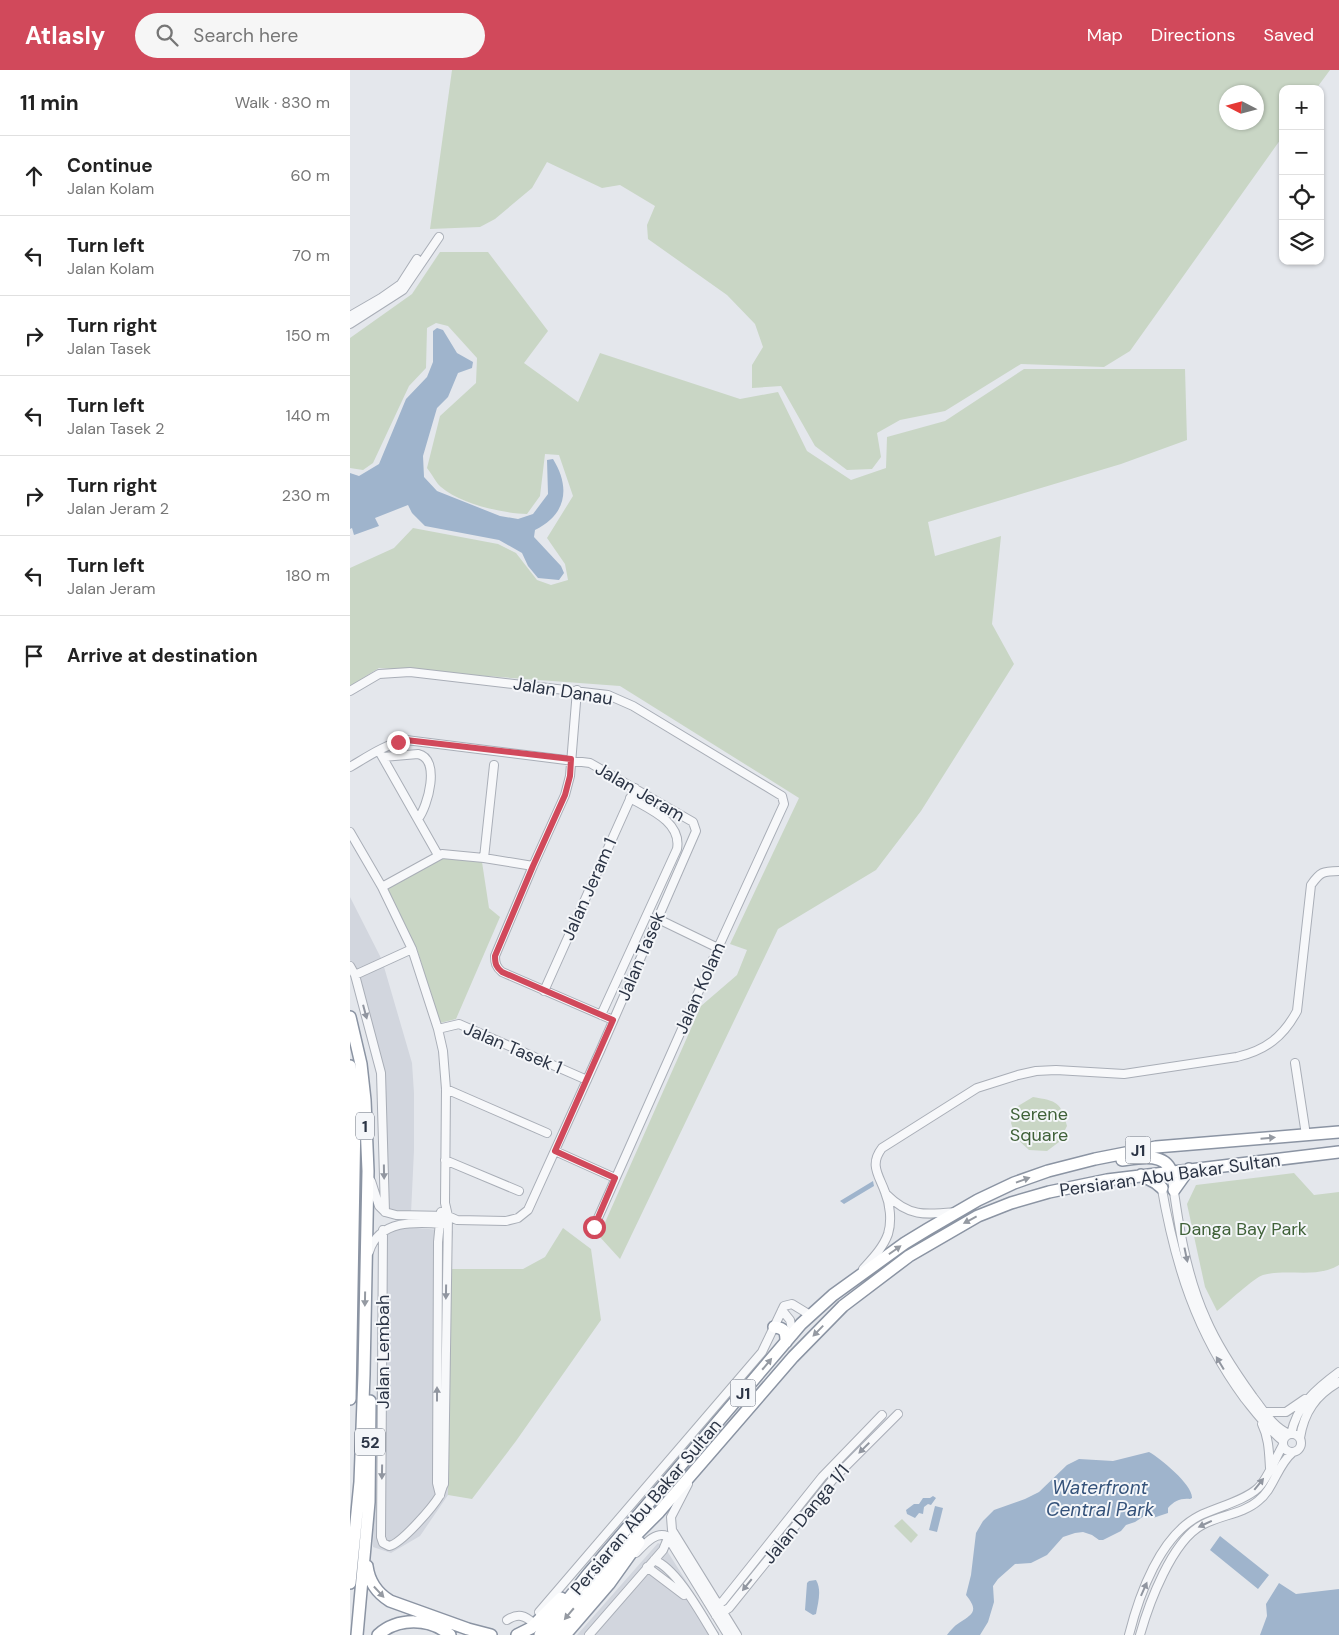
<!DOCTYPE html>
<html lang="en">
<head>
<meta charset="utf-8">
<style>
  :root { --surface:#fff; --page:#f6f6f6; --text:#222; --muted:#767676; --line:#e0e0e0; --accent:#d1495b }
  body { margin:0; font-family:"DM Sans",sans-serif; background:var(--page); color:var(--text) }
  .controls { position:absolute; right:15px; top:15px; display:grid; overflow:hidden; border-radius:10px; box-shadow:0 1px 4px #0004 }
  .controls button { width:45px; height:45px; display:grid; place-items:center; padding:0; border:0; border-bottom:1px solid var(--line); background:var(--surface); color:var(--text); font:25px sans-serif }
  .compass { position:absolute; left:869px; top:15px; width:45px; height:45px; border-radius:50%; background:var(--surface); box-shadow:0 1px 4px #0004; rotate:276deg }
  .stop { position:absolute; width:15px; height:15px; margin:-11px; border:4px solid #d1495b; border-radius:50%; background:#fff }
  .stop.end { background:#d1495b; border-color:#fff; box-shadow:0 1px 5px #0008 }
  .list { margin:0; padding:0; list-style:none }
  h2 { display:flex; justify-content:space-between; align-items:center; height:65px; margin:0; padding:0 20px; font-size:21px }
  h2 small { font-size:16px; font-weight:400; color:var(--muted) }
  .list li { display:grid; grid-template-columns:32px 1fr auto; gap:15px; align-items:center; box-sizing:border-box; height:80px; padding:0 20px; border-top:1px solid var(--line) }
  .list b { display:block; font-size:19px; white-space:nowrap }
  .list p { margin:0; font-size:16px; white-space:nowrap; color:var(--muted) }
  .list em { font-size:16px; font-style:normal; color:var(--muted) }
  .icon { flex:none; width:28px; height:28px; fill:none; stroke:currentColor; stroke-width:2; stroke-linecap:round; stroke-linejoin:round }
  .map { position:relative; flex:none; width:989px; height:1565px; overflow:hidden }
  header { display:flex; align-items:center; gap:30px; box-sizing:border-box; height:70px; padding:0 25px; background:var(--accent); color:#fff }
  header strong { font-size:24px }
  nav { display:flex; gap:28px; margin-inline-start:auto; font-size:18px }
  .search { width:350px; height:45px; background:var(--page); display:flex; align-items:center; gap:12px; box-sizing:border-box; padding:0 18px; border-radius:28px; color:var(--muted); font-size:19px }
  main { display:flex }
  aside { flex:1; background:var(--surface) }
  .map>svg:first-child { display:block }
  .built { fill:#d2d6de }
  .green { fill:#c9d6c5; fill-rule:evenodd }
  .water { fill:#9fb4cc }
  .lines { fill:none; stroke-linecap:round; stroke-linejoin:round }
  .minor-casing { stroke:#a9aeb7; stroke-width:10 }
  .highway-casing { stroke:#8b94a3; stroke-width:14 }
  .minor { stroke:#f7f8fa; stroke-width:8 }
  .highway { stroke:#fff; stroke-width:11 }
  .oneway { fill:#9196a0 }
  .oneway2 { fill:#959aa2 }
  .route { stroke:#d1495b; stroke-width:6 }
  .labels { text-anchor:middle; dominant-baseline:central; stroke-width:4; stroke-linejoin:round; paint-order:stroke }
  .shield { fill:#f4f6f9; stroke:#676e7b; stroke-width:1 }
  .shield-label { font-size:16px; font-weight:bold; fill:#2b3445 }
  .street-label { font-size:18px; fill:#2b3445; stroke:#f4f6f9 }
  .park-label { font-size:18px; fill:#3f6138; stroke:#f4f6f9 }
  .water-label { font-size:19px; font-style:italic; fill:#34527a; stroke:#f4f6f9 }
</style>
</head>
<body>
<header>
<strong>Atlasly</strong>
<div class="search"><svg class="icon" aria-label="search" viewBox="0 0 24 24"><circle cx="10" cy="10" r="6"/><path d="M15 15l6 6"/></svg>Search here</div>
<nav><a>Map</a><a>Directions</a><a>Saved</a></nav>
</header>
<main>
<aside>
<h2>11 min<small>Walk · 830 m</small></h2>
<ul class="list">
<li><svg class="icon" aria-label="ahead" viewBox="0 0 24 24"><path d="M12 20V5M6 11l6-6 6 6"/></svg><div><b>Continue</b><p>Jalan Kolam</p></div><em>60 m</em></li>
<li><svg class="icon" aria-label="left" viewBox="0 0 24 24"><path d="M17 20v-9H6M10 6l-5 5 5 5"/></svg><div><b>Turn left</b><p>Jalan Kolam</p></div><em>70 m</em></li>
<li><svg class="icon" aria-label="right" viewBox="0 0 24 24"><path d="M7 20v-9h11M14 6l5 5-5 5"/></svg><div><b>Turn right</b><p>Jalan Tasek</p></div><em>150 m</em></li>
<li><svg class="icon" aria-label="left" viewBox="0 0 24 24"><path d="M17 20v-9H6M10 6l-5 5 5 5"/></svg><div><b>Turn left</b><p>Jalan Tasek 2</p></div><em>140 m</em></li>
<li><svg class="icon" aria-label="right" viewBox="0 0 24 24"><path d="M7 20v-9h11M14 6l5 5-5 5"/></svg><div><b>Turn right</b><p>Jalan Jeram 2</p></div><em>230 m</em></li>
<li><svg class="icon" aria-label="left" viewBox="0 0 24 24"><path d="M17 20v-9H6M10 6l-5 5 5 5"/></svg><div><b>Turn left</b><p>Jalan Jeram</p></div><em>180 m</em></li>
<li><svg class="icon" aria-label="arrive" viewBox="0 0 24 24"><path d="M6 21V4h12l-3 4 3 4H6"/></svg><div><b>Arrive at destination</b></div></li>
</ul>
</aside>
<div class="map">
<svg width="989" height="1565" viewBox="0 0 989 1565">
  <rect width="100%" height="100%" fill="#e4e7ec"/>
  <!-- built -->
  <path class="built" d="M0,827L32,890L62,993L64,1023V1080L61,1143L37,1140L34,1018L6,902L0,890Z
    M30,1155L103,1161L99,1199L98,1425L70,1466L41,1483L23,1477Z
    M308,1473L314,1476L370,1565H227Z"/>
  <!-- green -->
  <path class="green" d="M102,0H980L966,19H933V66L780,281L754,297L671,294L595,341L550,350L527,363L531,387L522,399L497,400L465,376L431,316L402,318V295L413,277L405,254L377,225L298,169L297,155L305,136L270,115L252,118L197,92L182,118L145,149L130,157L80,159ZM876,22H906V52H876Z
    M90,182H138L198,261L174,293L228,332L250,283L390,329L428,322L457,381L501,410L536,398L537,367L595,351L674,299H835L837,370L771,394L578,452L585,486L651,466L642,554L664,594L571,741L526,800L428,859L270,1189L249,1166L351,936L387,905L397,880L380,874L449,728L270,616L29,598L0,616V498L44,478L63,458L148,474L166,483L187,510L201,515L218,510L215,494L197,468L223,426L209,385L195,384L190,426L177,444C151,443 111,434 91,417C86,413 82,404 77,398L90,346L126,313L127,288L98,256L86,253L77,258L76,298L59,316L23,393L13,400L0,398V268L62,224Z
    M90,787L132,792L139,838L150,847L106,949L90,953L67,879L37,819Z
    M683,1027C707,1031 711,1032 717,1056L709,1072L697,1081L679,1080L666,1068L661,1053L668,1036Z
    M944,1103L964,1125L989,1122V1195C966,1209 937,1198 913,1205C905,1207 876,1234 867,1241L855,1217L837,1134L846,1115Z
    M213,1158L241,1179L251,1250L166,1371L122,1429L98,1425L99,1199H173L195,1187Z
    M552,1449L568,1465L561,1473L544,1456Z"/>
  <!-- water -->
  <path class="water" d="M87,258L93,260L107,283L123,292L122,298L108,303L98,327L87,338L73,386L74,407L87,421L150,446L168,449L183,444L198,424L197,390L203,389C221,418 216,445 185,460L184,467L211,496L214,503L209,510L188,508L178,496L172,483L149,470L75,456L62,443L58,435L25,448L29,456L4,465L2,458L0,459V403L9,406L29,394L56,329L77,307L83,292V261Z
    M523,1111L524,1116L494,1134L490,1131Z
    M799,1382C810,1388 843,1415 842,1428L840,1429C831,1428 824,1431 818,1438V1443L803,1448L794,1446L785,1452L776,1455L771,1461L753,1470H749L742,1465L733,1462L725,1463L713,1467L697,1485L681,1493L665,1494L648,1509L643,1516L644,1532L638,1552L630,1565H597C600,1561 604,1556 609,1553C623,1544 629,1541 616,1525L621,1505L626,1463L633,1451L644,1440L675,1429L689,1422L717,1395L729,1389L763,1391Z
    M583,1426L586,1428L581,1435L578,1434L574,1437L573,1444L569,1443L565,1448L557,1444L556,1440L564,1434H569L573,1428H580Z
    M585,1436L593,1438L587,1462L579,1460Z
    M870,1466L919,1505L908,1519L860,1480Z
    M466,1510C472,1520 468,1533 466,1544L463,1545L455,1540L457,1513L459,1511Z
    M929,1513L946,1524L989,1519V1565H910L917,1546L916,1534Z"/>
  <g class="lines">
    <defs>
      <path id="minor" d="M0,246L31,228L51,214L67,189
        M0,254L53,220L89,167
        M227,620L220,706L215,725L183,796L145,886C145,893 146,897 152,902L263,950
        M0,621L29,604L60,602L258,625L283,636L432,726L434,734L368,878L244,1157
        M29,681L88,785
        M33,687L68,684C91,689 78,736 68,749
        M0,697C17,687 36,674 56,670L240,693L343,752L346,761L250,981L178,1140L168,1148L156,1151L107,1150L98,1146L46,1145L35,1142L29,1136L21,1111
        M0,762L32,817L62,879L88,959L93,981L96,1019L95,1133L98,1146L94,1414C92,1417 91,1422 90,1425C83,1437 51,1474 39,1476L33,1473L31,1467L33,1160
        M134,788L144,695
        M32,817L92,784L134,788L183,796
        M306,848L368,878
        M0,896L5,905L31,1003L35,1142
        M5,905L62,879
        M194,921L285,718
        M251,945L327,779C332,752 299,739 280,728
        M88,959L109,954L237,1010
        M945,993L956,1065
        M96,1019L197,1063
        M205,1081L265,1108
        M95,1090L169,1121
        M821,1101C828,1151 835,1203 856,1249C868,1277 885,1302 903,1327C914,1341 922,1356 939,1364
        M811,1114C825,1195 846,1263 895,1329C907,1344 918,1359 933,1371
        M536,1124C559,1147 575,1145 605,1142
        M19,1182C29,1149 66,1152 94,1154
        M513,1199C522,1189 533,1178 538,1164C542,1151 540,1134 535,1122C529,1105 519,1095 532,1078L627,1018L668,1005L686,1001L706,1000L774,1004L887,987C916,980 933,967 947,941L961,815C970,802 973,801 989,801
        M432,1240L440,1250L443,1264
        M913,1342H936L955,1329
        M912,1354C919,1368 919,1383 920,1398
        M933 1373a9 9 0 1 1 18 0a9 9 0 1 1-18 0Z
        M941,1364C947,1335 966,1319 989,1302
        M950,1368C954,1342 966,1325 989,1312
        M338,1414L321,1447L322,1460L387,1565
        M90,1425L87,1413L88,1172L91,1142
        M286,1483C294,1475 305,1461 317,1466L378,1565
        M304,1490C327,1499 351,1544 364,1565
        M297,1497L334,1525
        M362,1539L373,1531L472,1407L532,1345
        M189,1542L412,1282L434,1236L442,1234L460,1245
        M366,1546L379,1538L484,1408L548,1344
        M157,1550C168,1543 175,1545 184,1554
        M239,1565L313,1480L318,1468
        M779,1565C789,1525 810,1466 849,1446C865,1438 896,1430 908,1418C917,1410 926,1387 933,1375
        M790,1565C799,1533 822,1471 852,1455C870,1445 893,1444 908,1431C924,1419 927,1395 943,1382"/>
      <path id="highway" d="M0,947L11,994L15,1030L18,1101L14,1304L10,1412L0,1513
        M0,996L5,1029V1048L0,1329
        M772,1090C788,1088 814,1082 821,1101
        M791,1105L806,1113L812,1118
        M824,1120L839,1099
        M424,1257C435,1258 436,1262 436,1272
        M17,1496C19,1512 27,1523 40,1531L118,1559L141,1565
        M7,1565L19,1432L20,1331
        M28,1565C48,1547 80,1548 100,1565
        M167,1565L181,1558L211,1528
        M190,1565L239,1503L451,1254L483,1225L555,1173L578,1159L628,1130L664,1113L698,1101L745,1089L806,1077L989,1062
        M202,1565L288,1463L309,1442L443,1287L493,1236L559,1186L628,1146L661,1133L699,1122L757,1110L989,1082
        M215,1565L259,1514L289,1472"/>
    </defs>
    <!-- minor casing -->
    <use href="#minor" class="minor-casing"/>
    <!-- highway casing -->
    <use href="#highway" class="highway-casing"/>
    <!-- minor -->
    <use href="#minor" class="minor"/>
    <!-- highway -->
    <use href="#highway" class="highway"/>
  </g>
  <!-- one-way arrows -->
  <defs><path id="oneway-solid" d="M-6-.8H1V-3.2L6.5 0L1 3.2V.8H-6Z" transform="scale(1.25)"/></defs>
  <g class="oneway">
    <use href="#oneway-solid" transform="translate(15 942) rotate(75)"/>
    <use href="#oneway-solid" transform="translate(34 1102) rotate(89)"/>
    <use href="#oneway-solid" transform="translate(836 1185) rotate(78)"/>
    <use href="#oneway-solid" transform="translate(96 1222) rotate(91)"/>
    <use href="#oneway-solid" transform="translate(870 1293) rotate(-121)"/>
    <use href="#oneway-solid" transform="translate(87 1324) rotate(-90)"/>
    <use href="#oneway-solid" transform="translate(514 1378) rotate(135)"/>
    <use href="#oneway-solid" transform="translate(32 1402) rotate(91)"/>
    <use href="#oneway-solid" transform="translate(909 1414) rotate(-51)"/>
    <use href="#oneway-solid" transform="translate(855 1454) rotate(155)"/>
    <use href="#oneway-solid" transform="translate(397 1515) rotate(129)"/>
    <use href="#oneway-solid" transform="translate(794 1519) rotate(-66)"/>
  </g>
  <g class="oneway2">
    <use href="#oneway-solid" transform="translate(918 1068) rotate(-5)"/>
    <use href="#oneway-solid" transform="translate(673 1110) rotate(-20)"/>
    <use href="#oneway-solid" transform="translate(620 1150) rotate(152)"/>
    <use href="#oneway-solid" transform="translate(545 1180) rotate(-35)"/>
    <use href="#oneway-solid" transform="translate(15 1229) rotate(91)"/>
    <use href="#oneway-solid" transform="translate(468 1261) rotate(134)"/>
    <use href="#oneway-solid" transform="translate(417 1294) rotate(-50)"/>
    <use href="#oneway-solid" transform="translate(29 1522) rotate(47)"/>
    <use href="#oneway-solid" transform="translate(219 1544) rotate(130)"/>
  </g>
  <g class="lines">
    <!-- route -->
    <path class="route" d="M48,672L56,670L221,689L220,706L215,725L183,796L145,886C145,894 146,897 152,902L263,950L205,1081L265,1108L244,1157"/>
  </g>
  <g class="labels">
    <!-- shield labels -->
    <g class="shield">
      <rect x="6" y="1042.5" width="18" height="27" rx="4"/>
      <rect x="775.5" y="1066.5" width="25" height="27" rx="4"/>
      <rect x="380.5" y="1309.5" width="25" height="27" rx="4"/>
      <rect x="5" y="1358.5" width="30" height="27" rx="4"/>
    </g>
    <g class="shield-label">
      <text x="15" y="1056">1</text>
      <text x="788" y="1080">J1</text>
      <text x="393" y="1323">J1</text>
      <text x="20" y="1372">52</text>
    </g>
    <!-- street labels -->
    <g class="street-label">
      <text transform="translate(213 621) rotate(9)">Jalan Danau</text>
      <text transform="translate(290 722) rotate(30)">Jalan Jeram</text>
      <text transform="translate(239 819) rotate(-66)">Jalan Jeram 1</text>
      <text transform="translate(291 886) rotate(-67)">Jalan Tasek</text>
      <text transform="translate(350 918) rotate(-66)">Jalan Kolam</text>
      <text transform="translate(163 978) rotate(23)">Jalan Tasek 1</text>
      <text transform="translate(820 1105) rotate(-8)">Persiaran Abu Bakar Sultan</text>
      <text transform="translate(33 1282) rotate(-90)">Jalan Lembah</text>
      <text transform="translate(296 1437) rotate(-50)">Persiaran Abu Bakar Sultan</text>
      <text transform="translate(456 1444) rotate(-50)">Jalan Danga 1/1</text>
    </g>
    <!-- park labels -->
    <g class="park-label">
      <text x="689" y="1044">Serene<tspan x="689" dy="21">Square</tspan></text>
      <text x="893" y="1159">Danga Bay Park</text>
    </g>
    <!-- water labels -->
    <g class="water-label">
      <text x="750" y="1417">Waterfront<tspan x="750" dy="22">Central Park</tspan></text>
    </g>
  </g>
</svg>
<div class="controls">
<button>+</button>
<button>−</button>
<button><svg class="icon" aria-label="locate" viewBox="0 0 24 24"><circle cx="12" cy="12" r="6"/><path d="M12 2v4M12 18v4M2 12h4M18 12h4"/></svg></button>
<button><svg class="icon" aria-label="layers" viewBox="0 0 24 24"><path d="M12 4l9 5-9 5-9-5zM3 14l9 5 9-5"/></svg></button>
</div>
<svg class="compass" viewBox="-18 -18 36 36"><path d="M0-13l5 13h-10z" fill="#e53935"/><path d="M0 13l5-13h-10z" fill="#767676"/></svg>
<div class="stop" style="left:244px;top:1157px"></div>
<div class="stop end" style="left:48px;top:672px"></div>
</div>
</main>
</body>
</html>
